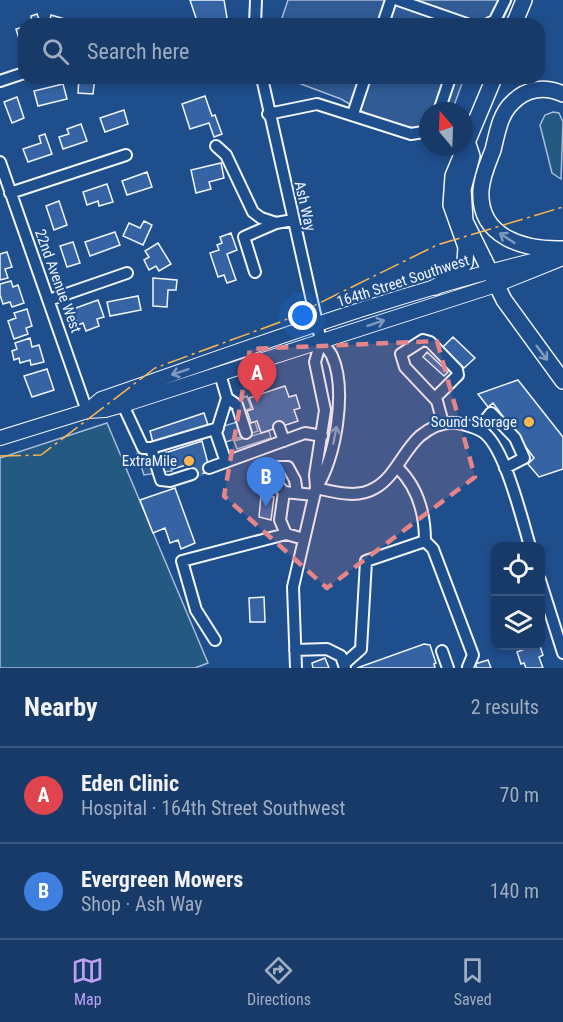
<!DOCTYPE html>
<html lang="en">
<head>
<meta charset="utf-8">
<style>
  :root { --surface:#173a69; --page:#20416f; --text:#f1f3f6; --muted:#9eadc0; --line:#36547d; --accent:#bca0f2 }
  body { margin:0; font-family:"Roboto Condensed",sans-serif; background:var(--page); color:var(--text) }
  .controls { position:absolute; right:18px; bottom:18px; display:grid; overflow:hidden; border-radius:12px; box-shadow:0 3px 9px #0003 }
  .controls button { width:54px; height:54px; display:grid; place-items:center; padding:0; border:0; border-bottom:2px solid var(--line); background:var(--surface); color:var(--text); font:30px sans-serif }
  .compass { position:absolute; left:419px; top:102px; width:54px; height:54px; border-radius:50%; background:var(--surface); box-shadow:0 3px 9px #0003; rotate:341deg }
  .you { position:absolute; left:303px; top:316px; width:21px; height:21px; margin:-15px; border:4px solid #fff; border-radius:50%; background:#1a73e8; box-shadow:0 0 0 9px #1a73e833 }
  .badge { display:grid; place-items:center; width:39px; height:39px; border-radius:50%; background:var(--accent); color:#fff; font-size:20px; font-weight:700 }
  .pin { position:absolute; translate:-50% -50px; filter:drop-shadow(0 2px 3px #0008) }
  .pin::after { content:''; position:absolute; top:32px; width:21px; height:18px; background:inherit; clip-path:polygon(0 0,100% 0,50% 100%) }
  .list { margin:0; padding:0; list-style:none }
  h2 { display:flex; justify-content:space-between; align-items:center; height:78px; margin:0; padding:0 24px; font-size:26px }
  h2 small { font-size:20px; font-weight:400; color:var(--muted) }
  .list li { display:grid; grid-template-columns:39px 1fr auto; gap:18px; align-items:center; box-sizing:border-box; height:96px; padding:0 24px; border-top:2px solid var(--line) }
  .list b { display:block; font-size:22px; white-space:nowrap }
  .list p { margin:0; font-size:20px; white-space:nowrap; color:var(--muted) }
  .list em { font-size:20px; font-style:normal; color:var(--muted) }
  .icon { flex:none; width:33px; height:33px; fill:none; stroke:currentColor; stroke-width:2; stroke-linecap:round; stroke-linejoin:round }
  .map { position:relative; flex:none; width:563px; height:668px; overflow:hidden }
  .search { position:absolute; background:var(--surface); box-shadow:0 3px 9px #0003; left:18px; right:18px; top:18px; height:66px; display:flex; align-items:center; gap:15px; box-sizing:border-box; padding:0 21px; border-radius:18px; color:var(--muted); font-size:22px }
  .sheet { height:270px; background:var(--surface) }
  nav { display:flex; justify-content:space-around; align-items:center; box-sizing:border-box; height:84px; border-top:2px solid var(--line); background:var(--surface); font-size:16px; color:var(--muted) }
  nav a { display:grid; justify-items:center; gap:3px }
  nav .on { color:var(--accent) }
  .map>svg:first-child { display:block }
  .green { fill:#245a82; stroke:#a8bbd7; stroke-width:1.5 }
  .parking { fill:#305b95; stroke:#a8bbd7; stroke-width:1.5 }
  .building { fill:#3563a3; stroke:#f2f6ff; stroke-width:1.5 }
  .lines { fill:none; stroke-linecap:round; stroke-linejoin:round }
  .minor-tunnel { stroke:#3f679d; stroke-width:10; stroke-dasharray:10 5; stroke-linecap:butt }
  .minor-casing { stroke:#f2f6ff; stroke-width:14 }
  .major-casing { stroke:#f2f6ff; stroke-width:16 }
  .highway-casing { stroke:#f2f6ff; stroke-width:18 }
  .minor { stroke:#1f4e8c; stroke-width:10 }
  .major { stroke:#1f4e8c; stroke-width:14 }
  .highway { stroke:#1f4e8c; stroke-width:15 }
  .power { stroke:#ffb74d; stroke-width:1.5; stroke-dasharray:21 4.5 3 4.5; stroke-linecap:butt }
  .oneway { stroke:#7e9ac0 }
  .marked { fill:#e38589; fill-opacity:0.2; stroke:#e38589; stroke-width:4.5; stroke-dasharray:12 8; stroke-linejoin:round }
  .poi-dot { fill:#ffb74d; stroke:#1f4e8c; stroke-width:2 }
  .labels { text-anchor:middle; dominant-baseline:central; stroke-width:4.5; stroke-linejoin:round; paint-order:stroke }
  .street-label { font-size:15px; fill:#f2f6ff; stroke:#1f4e8c }
  .poi-label { font-size:15px; fill:#f2f6ff; stroke:#1f4e8c; text-anchor:end }
</style>
</head>
<body>
<div class="map">
<svg width="563" height="668" viewBox="0 0 563 668">
  <rect width="100%" height="100%" fill="#1f4e8c"/>
  <!-- green -->
  <path class="green" d="M553,112L559,113L563,122L561,179L552,173L540,125L545,115Z
    M107,423L208,663L195,668H0V458Z"/>
  <!-- parking -->
  <path class="parking" d="M288,0H512L501,24H280Z
    M285,78H464L452,111H428V133L403,135L341,99Z
    M247,396L251,408L244,411L249,423L255,422L258,431L226,442L222,430L224,426L237,422L233,409L240,399Z
    M269,431L271,438L237,449L234,441Z
    M165,449L172,471L144,475L137,454Z"/>
  <!-- building -->
  <path class="building" d="M190,0H224L227,18L222,20L224,24H198Z
    M37,14L41,24H32L31,16Z
    M51,15L72,21L71,24H49Z
    M24,27V41L20,42L16,29Z
    M79,78H95L93,94L78,93Z
    M63,84L67,99L38,106L34,91Z
    M205,96L212,116L215,115L222,134L214,137L209,123L190,129L182,104Z
    M17,97L24,118L12,123L4,102Z
    M124,110L128,124L105,132L100,118Z
    M81,124L87,141L63,149L59,137L69,134L67,129Z
    M45,134L52,154L28,162L23,149L41,143L39,136Z
    M221,163L224,178L209,182L211,189L196,193L191,170Z
    M147,172L152,187L127,195L122,181Z
    M107,184L113,202L99,206L98,201L87,205L83,192Z
    M59,201L67,225L54,230L46,206Z
    M144,221L152,225L143,245L123,236L129,223L140,228Z
    M115,232L120,245L90,256L85,242Z
    M231,233L237,250L227,254L236,280L227,283L224,275L218,277L210,253L219,250L217,245L222,243L220,237Z
    M73,242L80,263L67,267L60,246Z
    M158,243L171,264L159,271L156,266L149,270L144,260L149,257L145,251Z
    M7,252L12,267L5,269L8,278L0,280V254Z
    M153,278L177,280L176,290H168L167,307L153,306Z
    M11,281L13,287L18,285L24,303L12,307L10,302L3,304L0,295V284Z
    M138,296L141,310L110,316L107,302Z
    M98,300L104,317L97,319L99,326L86,331L83,323L78,325L73,309Z
    M27,309L32,326L26,328L28,334L14,339L8,321L16,318L14,313Z
    M453,337L475,358L464,368L443,347Z
    M30,338L32,347L39,345L44,362L31,365L30,360L20,363L19,358L14,360L12,351L17,349L15,343Z
    M427,352L448,372L444,376L423,357Z
    M47,369L54,390L32,397L24,376Z
    M518,380L563,437V469L539,477L528,464L534,458L493,403L488,407L478,394Z
    M285,386L289,397L296,395L300,408L294,410L298,421L261,433L257,421L251,423L247,411L253,409L249,398Z
    M204,413L208,425L153,443L150,431Z
    M202,441L210,471L193,477L189,464L173,469L168,452Z
    M175,488L195,543L181,549L178,540L170,543L165,528L153,533L140,500Z
    M261,495L274,497L271,520L259,517Z
    M264,597L265,622H250L249,598Z
    M424,644L430,645L436,663L434,664L435,668H357Z
    M533,646H540L543,655L539,657L543,668H526L524,663L521,664L517,652Z
    M325,658L329,668H313L312,663Z
    M488,660L491,668H477L475,664Z"/>
  <g class="lines">
    <!-- minor-tunnel -->
    <path class="minor-tunnel" d="M192,474L209,468"/>
    <defs>
      <path id="minor" d="M398,0L467,24
        M255,24L256,0
        M383,24L391,0
        M488,24L495,20L505,0
        M262,78L321,341C324,346 330,351 332,356C347,389 336,459 316,488L293,587L296,668
        M0,81L24,73
        M439,111L450,78
        M268,114L317,104L411,134L423,132L428,128
        M353,114L365,78
        M216,146L226,155L253,212L261,218L276,223
        M0,162L87,411
        M10,193L126,155
        M255,272L244,237L276,223L293,220
        M49,300L127,273
        M220,374L227,398L216,433L226,462
        M227,398L237,405L246,433
        M435,398L458,375L457,370L430,342L423,340L401,354L405,367L437,401L443,423
        M123,405L143,448H151L161,480L170,481L192,474
        M279,427L284,441
        M478,429L491,413L515,438L524,458L505,468
        M151,448L218,428
        M397,467C418,487 425,512 425,541
        M209,468L305,433L322,436
        M316,488C335,492 357,499 375,488C395,477 403,451 420,436C432,426 447,420 462,424C469,426 477,428 483,432C505,447 522,520 530,546
        M316,488L315,475L325,410L315,362L321,341
        M284,492L280,520L286,534L304,539
        M297,493L295,480L288,467H272L271,478L284,492L314,495
        M540,580L563,653
        M215,640L196,610L182,561L286,534
        M295,650L327,649L341,656L345,668
        M442,651L448,668
        M344,664L361,649L366,561L425,541L433,549L473,655L468,667"/>
      <path id="major" d="M87,411L101,399C249,348 397,292 549,257
        M0,438L87,411L105,410L123,405L496,285L563,258"/>
      <path id="highway" d="M514,24L524,0
        M563,94C545,86 526,88 512,103C500,114 497,134 493,150C488,163 482,176 481,190C478,238 525,250 563,249
        M468,144L472,156L463,189L465,221L504,300L563,381
        M435,287L454,277L465,263L466,247L451,205L453,176L494,78"/>
    </defs>
    <!-- minor casing -->
    <use href="#minor" class="minor-casing"/>
    <!-- major casing -->
    <use href="#major" class="major-casing"/>
    <!-- highway casing -->
    <use href="#highway" class="highway-casing"/>
    <!-- minor -->
    <use href="#minor" class="minor"/>
    <!-- major -->
    <use href="#major" class="major"/>
    <!-- highway -->
    <use href="#highway" class="highway"/>
    <!-- power -->
    <path class="power" d="M0,456L41,455L155,368L283,321L437,245L563,207"/>
  </g>
  <!-- one-way arrows -->
  <defs><path id="oneway-shaft" d="M-6 0H5M1.5-3L5.5 0L1.5 3" fill="none" stroke-width="1.6" stroke-linecap="round" stroke-linejoin="round" transform="scale(1.5)"/></defs>
  <g class="oneway">
    <use href="#oneway-shaft" transform="translate(507 238) rotate(-147)"/>
    <use href="#oneway-shaft" transform="translate(376 323) rotate(-18)"/>
    <use href="#oneway-shaft" transform="translate(542 353) rotate(53)"/>
    <use href="#oneway-shaft" transform="translate(180 372) rotate(161)"/>
    <use href="#oneway-shaft" transform="translate(335 435) rotate(-79)"/>
  </g>
  <!-- marked area -->
  <path class="marked" d="M437,341L475,477L327,588L224,496L250,349Z"/>
  <!-- markers -->
  <g class="poi-dot">
    <circle cx="529" cy="422" r="6"/>
    <circle cx="189" cy="461" r="6"/>
  </g>
  <g class="labels">
    <!-- street labels -->
    <g class="street-label">
      <text transform="translate(305 206) rotate(77)">Ash Way</text>
      <text transform="translate(58 281) rotate(70)">22nd Avenue West</text>
      <text transform="translate(403 281) rotate(-18)">164th Street Southwest</text>
    </g>
    <!-- poi labels -->
    <g class="poi-label">
      <text x="517" y="422">Sound Storage</text>
      <text x="177" y="461">ExtraMile</text>
    </g>
  </g>
</svg>
<div class="controls">
<button><svg class="icon" aria-label="locate" viewBox="0 0 24 24"><circle cx="12" cy="12" r="6"/><path d="M12 2v4M12 18v4M2 12h4M18 12h4"/></svg></button>
<button><svg class="icon" aria-label="layers" viewBox="0 0 24 24"><path d="M12 4l9 5-9 5-9-5zM3 14l9 5 9-5"/></svg></button>
</div>
<svg class="compass" viewBox="-18 -18 36 36"><path d="M0-13l5 13h-10z" fill="#e53935"/><path d="M0 13l5-13h-10z" fill="#9eadc0"/></svg>
<div class="you"></div>
<div class="pin badge" style="left:257px;top:403px;background:#e0444e">A</div>
<div class="pin badge" style="left:266px;top:507px;background:#3f7fe0">B</div>
<div class="search"><svg class="icon" aria-label="search" viewBox="0 0 24 24"><circle cx="10" cy="10" r="6"/><path d="M15 15l6 6"/></svg>Search here</div>
</div>
<section class="sheet">
<h2>Nearby<small>2 results</small></h2>
<ul class="list">
<li><span class="badge" style="background:#e0444e">A</span><div><b>Eden Clinic</b><p>Hospital · 164th Street Southwest</p></div><em>70 m</em></li>
<li><span class="badge" style="background:#3f7fe0">B</span><div><b>Evergreen Mowers</b><p>Shop · Ash Way</p></div><em>140 m</em></li>
</ul>
</section>
<nav>
<a class="on"><svg class="icon" aria-label="map" viewBox="0 0 24 24"><path d="M3 6l6-2 6 2 6-2v14l-6 2-6-2-6 2zM9 4v14M15 6v14"/></svg>Map</a>
<a><svg class="icon" aria-label="directions" viewBox="0 0 24 24"><path d="M12 3l9 9-9 9-9-9zM9 14v-3h6M13 9l2 2-2 2"/></svg>Directions</a>
<a><svg class="icon" aria-label="saved" viewBox="0 0 24 24"><path d="M7 4h10v16l-5-4-5 4z"/></svg>Saved</a>
</nav>
</body>
</html>
